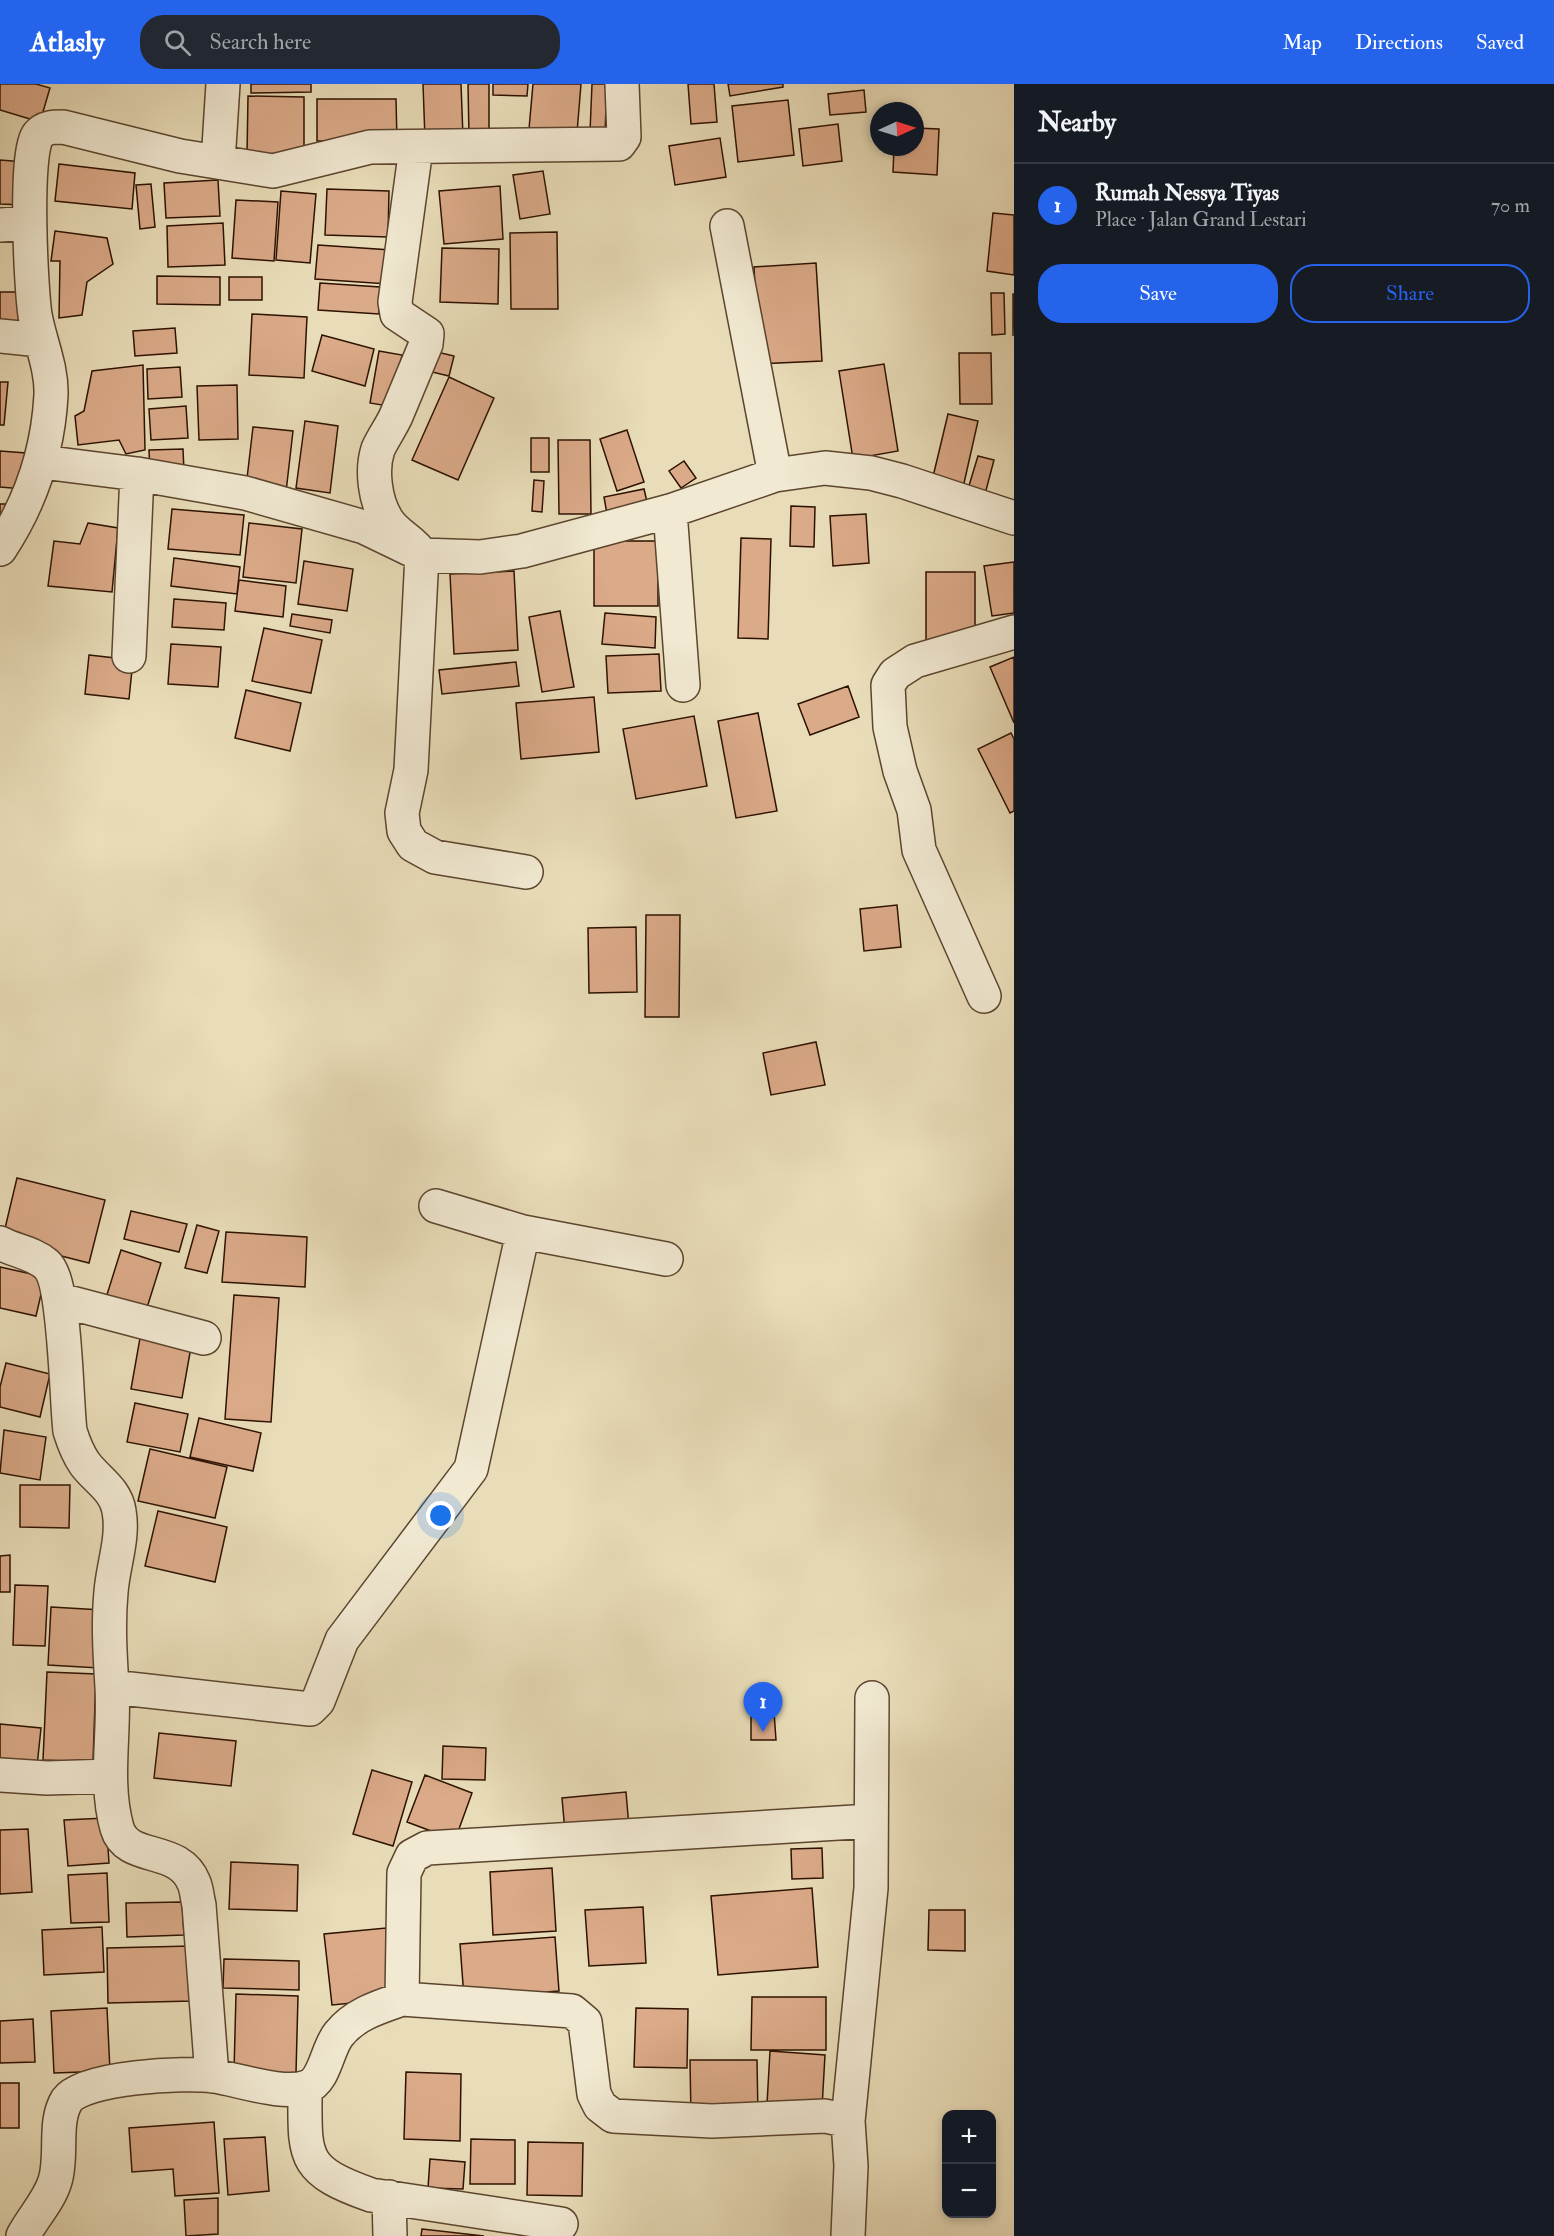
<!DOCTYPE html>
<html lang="en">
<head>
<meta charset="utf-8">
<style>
  :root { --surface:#171b24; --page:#242831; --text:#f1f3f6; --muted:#9ea1a6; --line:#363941; --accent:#2563eb }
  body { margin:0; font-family:"IM FELL Double Pica",serif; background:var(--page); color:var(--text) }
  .controls { position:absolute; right:18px; bottom:18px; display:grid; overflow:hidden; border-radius:12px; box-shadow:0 3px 9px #0003 }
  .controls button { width:54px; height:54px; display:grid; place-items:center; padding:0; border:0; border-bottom:2px solid var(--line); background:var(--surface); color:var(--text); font:30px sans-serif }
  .compass { position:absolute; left:870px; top:18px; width:54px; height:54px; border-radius:50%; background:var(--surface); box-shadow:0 3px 9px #0003; rotate:86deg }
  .you { position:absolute; left:441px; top:1432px; width:21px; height:21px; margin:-15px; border:4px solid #fff; border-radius:50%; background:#1a73e8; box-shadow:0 0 0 9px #1a73e833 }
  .badge { display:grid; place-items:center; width:39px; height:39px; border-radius:50%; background:var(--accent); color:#fff; font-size:20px; font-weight:700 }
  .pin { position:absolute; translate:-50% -50px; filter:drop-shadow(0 2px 3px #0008) }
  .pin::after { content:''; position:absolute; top:32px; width:21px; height:18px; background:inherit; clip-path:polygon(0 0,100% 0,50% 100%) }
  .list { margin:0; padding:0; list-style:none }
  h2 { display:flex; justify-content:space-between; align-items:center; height:78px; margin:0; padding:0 24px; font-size:26px }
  h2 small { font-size:20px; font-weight:400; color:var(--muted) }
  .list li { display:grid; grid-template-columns:39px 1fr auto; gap:18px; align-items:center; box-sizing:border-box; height:84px; padding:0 24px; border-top:2px solid var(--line) }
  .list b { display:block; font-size:22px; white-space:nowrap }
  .list p { margin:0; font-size:20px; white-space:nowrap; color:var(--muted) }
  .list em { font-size:20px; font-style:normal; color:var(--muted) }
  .actions { display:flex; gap:12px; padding:18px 24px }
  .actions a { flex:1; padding:14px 0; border:2px solid var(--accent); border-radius:24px; text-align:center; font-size:21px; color:var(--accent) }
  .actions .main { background:var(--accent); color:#fff }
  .icon { flex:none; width:33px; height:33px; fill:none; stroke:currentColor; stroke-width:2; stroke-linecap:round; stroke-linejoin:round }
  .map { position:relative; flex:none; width:1014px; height:2152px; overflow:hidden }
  header { display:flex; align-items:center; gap:36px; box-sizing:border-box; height:84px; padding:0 30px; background:var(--accent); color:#fff }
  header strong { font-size:28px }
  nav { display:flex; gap:33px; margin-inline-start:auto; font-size:21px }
  .search { width:420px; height:54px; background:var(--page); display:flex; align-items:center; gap:15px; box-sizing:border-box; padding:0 21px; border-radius:24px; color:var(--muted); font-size:22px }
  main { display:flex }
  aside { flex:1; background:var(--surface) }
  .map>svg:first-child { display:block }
  .building { fill:#dbaa89; stroke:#2d1200; stroke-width:1.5 }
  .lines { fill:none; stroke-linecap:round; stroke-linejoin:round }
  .minor-casing { stroke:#5c452e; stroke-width:36 }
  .minor { stroke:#f1e9d2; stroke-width:33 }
</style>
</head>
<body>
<header>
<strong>Atlasly</strong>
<div class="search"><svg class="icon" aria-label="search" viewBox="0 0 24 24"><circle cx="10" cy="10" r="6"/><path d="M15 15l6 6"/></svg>Search here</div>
<nav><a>Map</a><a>Directions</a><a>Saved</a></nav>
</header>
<main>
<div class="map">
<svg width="1014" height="2152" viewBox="0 0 1014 2152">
  <rect width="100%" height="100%" fill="#e9ddb9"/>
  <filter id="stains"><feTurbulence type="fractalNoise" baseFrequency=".00333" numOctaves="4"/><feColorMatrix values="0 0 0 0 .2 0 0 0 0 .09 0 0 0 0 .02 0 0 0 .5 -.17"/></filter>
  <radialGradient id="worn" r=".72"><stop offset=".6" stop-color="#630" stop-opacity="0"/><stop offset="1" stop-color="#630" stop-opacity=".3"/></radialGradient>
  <!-- building -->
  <path class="building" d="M0,0H36L50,4L40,38L0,26Z
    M251,0H311V8L251,9Z
    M423,0H461L463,53L425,55Z
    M468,0H489V52H469Z
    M493,0H528L527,12L493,11Z
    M533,0H581L577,49L529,45Z
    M592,0H607L605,49L590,48Z
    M688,0H714L717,38L691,40Z
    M728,0H783V3L730,12Z
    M864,6L866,28L830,31L828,10Z
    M248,12L304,13V72L247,71Z
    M317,15H396L397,57H317Z
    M788,16L794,71L738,78L732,22Z
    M838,40L842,77L803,82L799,45Z
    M915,44L939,45L937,91L893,88L894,63H915Z
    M720,54L726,93L675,101L669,62Z
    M0,76L25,78L22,121L0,120Z
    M59,80L135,89L132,125L55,117Z
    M543,87L550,130L520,135L513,91Z
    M218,96L220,132L166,134L164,99Z
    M151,100L155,143L140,145L136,101Z
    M500,102L503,155L444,160L439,107Z
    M327,105L389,107L388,153L325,151Z
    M281,107L316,110L310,179L276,176Z
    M236,116L278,118L274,177L232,174Z
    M993,129L1014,131V191L987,187Z
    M223,139L225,181L168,183L167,142Z
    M55,147L107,154L113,180L87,198L82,231L59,234L60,177H51Z
    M557,148L558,225H511L510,149Z
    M318,161L391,166L388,200L315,195Z
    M442,164L499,165L498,220L440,218Z
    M816,179L822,277L759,280L754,183Z
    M157,192L220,193V221L157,220Z
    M229,193H262V216H229Z
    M320,199L380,203L379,230L318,226Z
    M0,208H19V246L0,245Z
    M991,209H1004L1005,250L992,251Z
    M1013,210H1014L1013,252Z
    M252,230L307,233L304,294L249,291Z
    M175,244L177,269L135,272L133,247Z
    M322,251L374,265L365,302L312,287Z
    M379,267L402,271L393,323L370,319Z
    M437,268L454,272L449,292L432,288Z
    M959,269H991L992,320H960Z
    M884,280L898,367L853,375L839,287Z
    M143,281L145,366L126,370L119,356L78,361L75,332L84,327L92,287Z
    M180,283L182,313L148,315L147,285Z
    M449,293L494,314L458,396L412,376Z
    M0,298H8L4,341H0Z
    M237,301L238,355L199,356L197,302Z
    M186,322L188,354L151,356L149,325Z
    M948,330L978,337L962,408L931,401Z
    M305,337L338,342L330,409L296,404Z
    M253,343L293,347L286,408L246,403Z
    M627,346L644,398L617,407L600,355Z
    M531,354H549V388H531Z
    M558,356H590L591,430H559Z
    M183,365L184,387L150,388L149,366Z
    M0,367L26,369L23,405L0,403Z
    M978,372L994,376L985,410L968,405Z
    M684,377L696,394L681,404L669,387Z
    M534,396L544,397L542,428L532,427Z
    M644,405L648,422L607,430L604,413Z
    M0,420H5L2,451H0Z
    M791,422L815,423L814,463L790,462Z
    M172,425L244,431L240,471L168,465Z
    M866,430L869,479L833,482L830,432Z
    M88,439L118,444L112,508L48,502L54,457L80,460Z
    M249,439L302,445L296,499L243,493Z
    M741,454L771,455L768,555L738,554Z
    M594,457H658V522H594Z
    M174,474L240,483L237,510L171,502Z
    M304,477L353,485L347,527L298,520Z
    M1014,478V529L992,532L984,482Z
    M514,487L518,566L454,570L450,490Z
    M926,488H975V557H926Z
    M239,496L286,502L283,533L235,527Z
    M174,515L226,519L224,546L172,543Z
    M560,527L574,603L542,608L529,533Z
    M605,529L656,533L655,564L602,560Z
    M292,530L332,536L330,549L290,542Z
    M264,544L322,556L311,609L252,597Z
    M171,560L221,563L218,603L168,600Z
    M659,570L661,607L608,609L606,572Z
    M89,571L133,576L129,615L85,610Z
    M1014,573V639L990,583Z
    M516,578L519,602L442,610L439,586Z
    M848,602L859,633L810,651L798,620Z
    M246,606L301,619L290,667L235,654Z
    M594,613L599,668L521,675L516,619Z
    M758,629L777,727L736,734L718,637Z
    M694,632L707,702L636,715L623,645Z
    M1011,649L1014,655V727L1010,729L978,665Z
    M897,821L901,863L864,867L860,825Z
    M646,831H680L679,933H645Z
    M636,843L637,908L589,909L588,844Z
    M816,958L825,1001L771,1011L763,969Z
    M17,1094L105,1116L89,1179L2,1157Z
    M131,1127L187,1140L179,1168L124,1155Z
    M197,1141L219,1147L207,1189L185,1184Z
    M226,1148L307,1153L305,1203L222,1198Z
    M121,1166L161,1179L145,1230L105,1217Z
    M0,1183L45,1193L36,1232L0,1224Z
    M234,1211L279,1214L271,1338L225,1335Z
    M140,1254L191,1263L182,1314L131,1305Z
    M6,1279L50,1290L40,1333L0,1323V1303Z
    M135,1319L188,1330L180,1368L127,1358Z
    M199,1334L261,1349L253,1387L190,1373Z
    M4,1346L46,1353L40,1396L0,1389Z
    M150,1365L227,1383L215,1434L138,1417Z
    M20,1401H70L69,1444L20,1443Z
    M158,1427L227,1443L215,1498L145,1482Z
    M10,1471V1508H0V1472Z
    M15,1501L48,1502L45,1562L13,1561Z
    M51,1523L102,1526L99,1584L48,1581Z
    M47,1588L96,1590L93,1678L43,1676Z
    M774,1628L776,1656H751V1633Z
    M0,1640L41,1644L36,1692L0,1688Z
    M159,1649L236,1657L231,1702L154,1694Z
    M443,1662L486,1664L485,1696L442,1695Z
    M372,1686L412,1698L393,1762L353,1750Z
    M425,1691L472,1709L455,1756L407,1738Z
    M626,1708L629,1743L565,1748L562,1714Z
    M106,1734L109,1779L68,1782L64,1736Z
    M28,1745L32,1808L0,1810V1746Z
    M822,1764L823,1794L792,1795L791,1765Z
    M231,1778L298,1781L297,1827L229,1825Z
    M552,1784L556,1847L493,1851L490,1788Z
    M107,1789L109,1838L71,1839L68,1791Z
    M812,1804L818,1883L718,1891L711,1812Z
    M182,1818L184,1851L127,1853L126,1819Z
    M643,1823L646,1879L589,1882L585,1826Z
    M929,1826H965V1867L928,1866Z
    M102,1843L104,1888L44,1891L42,1846Z
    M386,1844L393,1915L332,1921L324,1850Z
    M555,1853L559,1907L464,1914L460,1860Z
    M191,1862L192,1917L108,1919L107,1864Z
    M224,1875L299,1877V1906L223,1904Z
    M236,1910L298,1912L296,1989L234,1987Z
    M752,1913H826V1966H751Z
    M107,1924L110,1987L54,1989L51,1927Z
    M636,1924L688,1925L687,1984L634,1983Z
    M33,1935L35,1978L0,1979V1937Z
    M770,1967L825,1971L822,2024L767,2020Z
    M690,1976H757L758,2032L691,2033Z
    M406,1988L461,1990L460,2057L404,2055Z
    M0,1999H19V2044H0Z
    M214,2038L219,2109L175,2112L173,2085L132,2088L129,2044Z
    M265,2053L269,2107L228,2111L224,2055Z
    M471,2055L515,2056V2100H470Z
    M528,2058L583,2059L582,2112L527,2111Z
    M430,2075L465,2078L463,2105L428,2104Z
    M218,2114V2150L186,2152L184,2116Z
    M422,2145L484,2152H421Z"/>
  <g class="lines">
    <defs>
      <path id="minor" d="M416,64L395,218L397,230L427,250L426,260C416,284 406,308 396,332C391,343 383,354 378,365C371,386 375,417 387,436C396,451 413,456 422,471L411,686L402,729L404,747L413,761L435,773L526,788
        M218,78L223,0
        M0,141L29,139
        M727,142L775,391
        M0,252L40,256
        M42,378L137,390L245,409L364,443L422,471L480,473L522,467L670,427L775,391L825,384L871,389L902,397L1014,434
        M670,427L683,601
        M0,465C31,418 48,368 51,311C52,284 40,258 35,231C31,205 24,68 38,51C44,43 54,43 63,43L180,72L273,87L370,63L619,60L624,53L622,0
        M129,572L137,390
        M984,912L919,766L914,726L900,687L890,643L888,601L895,590L915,577L1014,548
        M436,1122L523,1148L666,1175
        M0,1159C15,1167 33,1169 46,1180C66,1197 66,1316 70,1347C74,1360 78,1370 85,1380C97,1396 116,1406 119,1427C124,1454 113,1481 111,1508C108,1540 110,1571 112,1603C115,1649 104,1698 117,1744C127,1779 179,1760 194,1799C197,1806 197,1814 199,1821L212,1992
        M60,1216L204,1254
        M112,1603L310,1625L318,1617L342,1556L471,1385L523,1148
        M0,1691L47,1694L110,1692
        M402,1915L572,1927L585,1938L594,2010L600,2022L613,2032L712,2037L825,2032L848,2037L851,2082L848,2152
        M305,2004C305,2073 300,2086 371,2111L561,2140
        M848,2037L871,1804L872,1614
        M389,2113L390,2152
        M23,2152C33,2133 49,2117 55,2097C63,2072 53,2038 67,2016C83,1993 186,1988 213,1992C237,1995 283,2012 307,2003C325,1997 327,1964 339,1950C355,1930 379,1923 402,1915L404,1789L412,1772L427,1764L871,1737"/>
    </defs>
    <!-- minor casing -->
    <use href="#minor" class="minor-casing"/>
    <!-- minor -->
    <use href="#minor" class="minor"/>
  </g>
  <rect width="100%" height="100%" filter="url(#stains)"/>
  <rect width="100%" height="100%" fill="url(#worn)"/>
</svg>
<div class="controls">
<button>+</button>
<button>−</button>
</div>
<svg class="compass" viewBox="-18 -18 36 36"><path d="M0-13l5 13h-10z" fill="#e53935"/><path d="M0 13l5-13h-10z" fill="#9ea1a6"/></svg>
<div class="you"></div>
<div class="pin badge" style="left:763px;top:1648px">1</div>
</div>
<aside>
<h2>Nearby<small></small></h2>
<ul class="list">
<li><span class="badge">1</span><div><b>Rumah Nessya Tiyas</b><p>Place · Jalan Grand Lestari</p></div><em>70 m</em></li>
</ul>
<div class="actions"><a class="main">Save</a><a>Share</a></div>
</aside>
</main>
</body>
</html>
